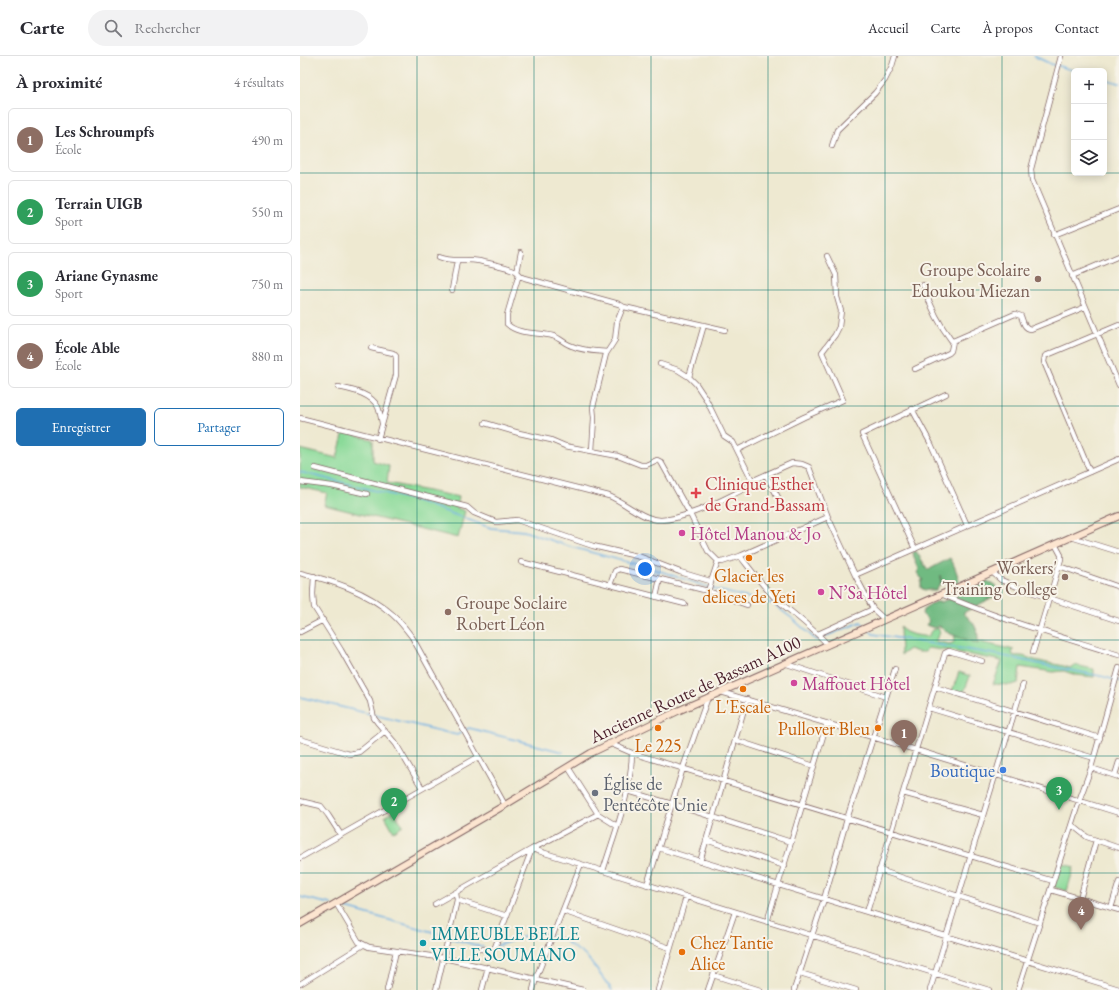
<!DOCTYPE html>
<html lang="fr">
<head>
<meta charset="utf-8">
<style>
  :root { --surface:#fff; --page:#f2f2f3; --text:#2b2b33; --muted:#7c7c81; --line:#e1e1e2; --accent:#1f6fb2 }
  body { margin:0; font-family:"EB Garamond",serif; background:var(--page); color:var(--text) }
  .controls { position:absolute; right:12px; top:12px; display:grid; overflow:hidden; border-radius:6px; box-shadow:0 2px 10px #0003 }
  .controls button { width:36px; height:36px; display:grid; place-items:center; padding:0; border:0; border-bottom:1px solid var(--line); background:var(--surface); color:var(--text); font:20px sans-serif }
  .you { position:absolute; left:345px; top:513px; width:14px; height:14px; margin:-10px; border:3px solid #fff; border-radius:50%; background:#1a73e8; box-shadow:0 0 0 6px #1a73e833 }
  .badge { display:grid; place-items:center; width:26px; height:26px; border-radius:50%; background:var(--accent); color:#fff; font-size:13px; font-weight:700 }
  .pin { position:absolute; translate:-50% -33px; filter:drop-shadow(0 1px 2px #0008) }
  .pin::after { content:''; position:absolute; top:21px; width:14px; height:12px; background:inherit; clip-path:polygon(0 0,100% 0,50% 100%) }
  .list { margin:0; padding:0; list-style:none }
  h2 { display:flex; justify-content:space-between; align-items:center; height:52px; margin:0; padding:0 16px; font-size:17px }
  h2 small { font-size:13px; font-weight:400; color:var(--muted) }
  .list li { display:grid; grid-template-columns:26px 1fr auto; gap:12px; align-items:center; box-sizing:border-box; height:64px; margin:0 8px 8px; padding:0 8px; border:1px solid var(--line); border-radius:6px }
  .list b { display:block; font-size:15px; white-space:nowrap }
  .list p { margin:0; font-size:13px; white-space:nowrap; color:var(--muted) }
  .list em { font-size:13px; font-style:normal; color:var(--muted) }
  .actions { display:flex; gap:8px; padding:12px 16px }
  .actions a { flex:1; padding:9px 0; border:1px solid var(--accent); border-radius:6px; text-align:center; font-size:14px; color:var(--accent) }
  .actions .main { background:var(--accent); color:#fff }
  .icon { flex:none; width:22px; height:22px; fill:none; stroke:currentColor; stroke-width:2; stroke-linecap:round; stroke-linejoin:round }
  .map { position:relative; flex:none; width:819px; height:934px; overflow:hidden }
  header { display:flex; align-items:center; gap:24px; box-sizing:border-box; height:56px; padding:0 20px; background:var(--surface); border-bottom:1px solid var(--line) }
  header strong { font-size:19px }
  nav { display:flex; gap:22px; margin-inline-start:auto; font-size:14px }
  .search { width:280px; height:36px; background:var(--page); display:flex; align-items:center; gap:10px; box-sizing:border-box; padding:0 14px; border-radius:22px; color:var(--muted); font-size:15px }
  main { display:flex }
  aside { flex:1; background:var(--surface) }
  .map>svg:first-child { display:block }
  .green { fill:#8ada99; stroke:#6a7c62 }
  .forest { fill:#6fba81; stroke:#5c6c56 }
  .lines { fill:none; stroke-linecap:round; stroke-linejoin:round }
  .stream { stroke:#6fb1e4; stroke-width:1.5 }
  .minor-casing { stroke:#836665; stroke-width:6 }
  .secondary-casing { stroke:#836665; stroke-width:8 }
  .minor { stroke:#fff; stroke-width:4.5 }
  .secondary { stroke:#fce5d0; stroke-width:6 }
  .grid { fill:none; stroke:#0f766e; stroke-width:1; stroke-opacity:0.55 }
  .education-dot { fill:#8d6e63; stroke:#f7f3e8; stroke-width:1.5 }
  .health-dot { fill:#e0444e; stroke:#f7f3e8; stroke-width:1.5 }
  .hotel-dot { fill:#d1479c; stroke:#f7f3e8; stroke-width:1.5 }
  .food-dot { fill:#e8710a; stroke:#f7f3e8; stroke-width:1.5 }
  .shop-dot { fill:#3f7fe0; stroke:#f7f3e8; stroke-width:1.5 }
  .worship-dot { fill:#6b7280; stroke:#f7f3e8; stroke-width:1.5 }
  .culture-dot { fill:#0f9aa8; stroke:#f7f3e8; stroke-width:1.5 }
  .labels { text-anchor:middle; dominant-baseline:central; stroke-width:4; stroke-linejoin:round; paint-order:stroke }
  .education-label { font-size:18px; fill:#785e54; stroke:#f7f3e8; text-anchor:end }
  .health-label { font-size:18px; fill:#be3a42; stroke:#f7f3e8; text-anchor:start }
  .hotel-label { font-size:18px; fill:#b23c85; stroke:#f7f3e8; text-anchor:start }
  .food-label { font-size:18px; fill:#c56008; stroke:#f7f3e8 }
  .street-label { font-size:18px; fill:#4a1f2b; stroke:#f7f3e8 }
  .shop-label { font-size:18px; fill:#366cbe; stroke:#f7f3e8; text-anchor:end }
  .worship-label { font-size:18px; fill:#5b616d; stroke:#f7f3e8; text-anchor:start }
  .culture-label { font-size:18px; fill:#0d838f; stroke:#f7f3e8; text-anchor:start }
</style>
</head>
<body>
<header>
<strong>Carte</strong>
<div class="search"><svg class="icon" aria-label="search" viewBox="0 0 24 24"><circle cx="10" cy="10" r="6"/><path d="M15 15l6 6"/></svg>Rechercher</div>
<nav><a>Accueil</a><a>Carte</a><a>À propos</a><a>Contact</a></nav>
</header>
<main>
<aside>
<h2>À proximité<small>4 résultats</small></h2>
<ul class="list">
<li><span class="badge" style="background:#8d6e63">1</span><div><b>Les Schroumpfs</b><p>École</p></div><em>490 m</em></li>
<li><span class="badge" style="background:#2e9e5b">2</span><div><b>Terrain UIGB</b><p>Sport</p></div><em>550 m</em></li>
<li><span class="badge" style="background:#2e9e5b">3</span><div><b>Ariane Gynasme</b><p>Sport</p></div><em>750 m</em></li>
<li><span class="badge" style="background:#8d6e63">4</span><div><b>École Able</b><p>École</p></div><em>880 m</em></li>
</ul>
<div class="actions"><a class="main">Enregistrer</a><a>Partager</a></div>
</aside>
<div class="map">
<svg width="819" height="934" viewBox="0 0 819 934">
  <rect width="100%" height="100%" fill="#f7f3e8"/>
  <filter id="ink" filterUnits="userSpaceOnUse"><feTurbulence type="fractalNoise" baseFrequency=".025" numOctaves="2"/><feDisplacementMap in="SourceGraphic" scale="8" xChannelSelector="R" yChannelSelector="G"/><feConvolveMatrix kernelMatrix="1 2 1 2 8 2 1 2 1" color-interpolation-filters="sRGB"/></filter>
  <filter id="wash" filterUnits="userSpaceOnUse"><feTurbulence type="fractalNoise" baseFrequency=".012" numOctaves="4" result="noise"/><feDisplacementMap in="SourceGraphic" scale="16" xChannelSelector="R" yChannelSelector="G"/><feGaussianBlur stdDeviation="0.9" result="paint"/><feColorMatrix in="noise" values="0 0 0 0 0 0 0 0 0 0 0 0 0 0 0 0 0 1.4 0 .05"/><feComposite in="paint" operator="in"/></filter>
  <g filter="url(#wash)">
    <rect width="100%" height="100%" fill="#eee9d1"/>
    <!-- green -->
    <path class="green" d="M44,375L73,384V405L89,410L87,427L159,441L157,452L165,455L158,482L24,449L27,437L0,431V393L37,402Z
      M600,571C606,579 619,579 628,581L631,575L638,572L640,577L635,585L650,588L654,586L655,580L714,594L712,597L714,600C728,599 727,603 739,605C749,608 760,608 770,612L774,609L794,613V621L776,619L764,615L753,616L720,611L718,627L711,629L693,628L702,605L651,595L627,592L625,596H618L609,593L601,599Z
      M659,616L670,620L663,639L652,635Z
      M94,755L103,770L94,776L85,760Z
      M761,807L774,811L767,835L754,831Z"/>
    <!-- forest -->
    <path class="forest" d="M616,495L628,514L650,502C653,505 659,522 659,526L650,531L645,526L642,529L640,519L641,526L636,534H625L621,532V525L623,524L617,517L619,513L614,502L613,496Z
      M687,525L696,529L699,538L663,557C674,566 679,573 678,588C666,582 649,581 640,570L634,572L626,569L629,565L622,558L623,554L635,546H641L654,541L673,531L680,530Z"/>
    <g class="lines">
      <!-- stream -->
      <path class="stream" d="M734,0L751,8L776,15
        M804,23L819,27
        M0,416L117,445L191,472L224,475L268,490L360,515L417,534L473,548L493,563L516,584L561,566L565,570
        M568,572L573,578L694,598L754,611L801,620L819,625
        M0,641L157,679L169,672L263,696
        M0,841L31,848
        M39,850L147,880
        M150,882L183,891
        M196,890L238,876L262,883L287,901L312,934"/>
    </g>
  </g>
  <g filter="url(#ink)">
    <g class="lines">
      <defs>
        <path id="minor" d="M761,0L731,113L732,124L819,329
          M532,90L537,74L575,37L585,24L592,10L595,0
          M754,179L819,153
          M139,201C155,207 163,202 179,205C187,207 209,211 216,215C220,218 220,221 225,222L319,248L324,251L425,274
          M217,216L221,196
          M219,218L207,259V268C218,279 239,276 253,280C260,282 265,288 272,290C283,295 295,295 307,296
          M772,220L819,200
          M623,229C630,249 638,267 651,284L653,285
          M152,234L157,205
          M653,285L715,258L721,260C723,266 724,272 731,273L785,251
          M71,292L93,297L96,300V319L78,383
          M360,308L378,314L389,321L396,328L406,343L424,380L433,386L451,422L454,424
          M615,313L649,297L651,295L653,285
          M389,321L404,269
          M38,331C51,334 71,337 78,351C80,356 81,362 82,367
          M612,353L631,388L667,469
          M0,362L309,440C324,446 337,459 353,463C376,469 424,443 446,432L450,429L454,424L492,407L502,408L509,411L528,461L555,519L573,553L584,563
          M185,367L219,377L251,384L265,390L318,400L341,409H346L357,404L361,406L390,458L408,495L418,505L422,506L440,500L528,461
          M437,394L504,361L543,344L522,296L535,279L539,271L541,255L537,241L536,219L527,200
          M292,395L294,362L293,351L306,298L315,284L317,266L323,251
          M15,412L167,451L174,457L196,466L217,464L293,490L341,501L380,516L410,525
          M790,416L744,306L745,300L819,269
          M466,419L479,443
          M0,426L32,430L67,438
          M771,481L819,496
          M615,493L562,378L646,338
          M440,500C451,514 462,529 475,542C493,558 512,571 528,589
          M221,506L385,548
          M759,510L819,531
          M692,516L701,524L722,533L819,565
          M0,517C33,525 66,535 92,558C99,564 106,573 112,581L205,749
          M555,519L819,403
          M14,520L13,538L14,551L41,594L70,645L74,662L77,666L96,688L122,732
          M310,529L315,515L319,513L360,523
          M408,535L418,505
          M641,538C698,563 759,580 819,599
          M356,541L360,523L408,535L447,549
          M0,576L23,564
          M518,578L573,553
          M733,596L761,503V499L755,488
          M487,608L586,641
          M635,631L800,682
          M421,636L616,694L819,757
          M629,652L794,702
          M0,683L49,698L59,696L85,675
          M435,684L514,710
          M309,687L332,697L753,825
          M268,711L298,758L317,770
          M791,712L819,721
          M815,719L819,706
          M328,735L372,748L491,786
          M603,737L683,759
          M0,745L21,750L28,759L41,779
          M772,769L787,781L819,792
          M406,784L485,810
          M358,792L819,933
          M0,802L178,701
          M400,806L447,643
          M579,814L740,867
          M303,815C315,776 331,738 332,697
          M347,829L383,712L408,641
          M751,834L819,854
          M156,837L157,844L207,860
          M780,843L796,784
          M36,847L59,886L69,891L144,902L283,934
          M135,848L232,793L298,758
          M811,852L819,826
          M263,855L370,892
          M567,856L645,597L649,595L682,605
          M467,866L527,667
          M180,893L193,894L195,891L232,793L689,934
          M500,917L556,934
          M413,919L460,934
          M0,928L63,889
          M87,934L96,895
          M136,934L157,844
          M182,934L188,911
          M233,934L236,922L281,808
          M358,934L386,841
          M408,934L435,856
          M494,934L524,843L547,763L595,613
          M630,934L723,628
          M718,934L779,745L791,712L819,612"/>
        <path id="secondary" d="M0,868L205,749L291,697L380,654L819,460"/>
      </defs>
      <!-- minor casing -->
      <use href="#minor" class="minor-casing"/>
      <!-- secondary casing -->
      <use href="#secondary" class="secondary-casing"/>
      <!-- minor -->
      <use href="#minor" class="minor"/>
      <!-- secondary -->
      <use href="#secondary" class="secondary"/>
    </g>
  </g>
  <!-- grid -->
  <path class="grid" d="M117,0V934M234,0V934M351,0V934M468,0V934M585,0V934M702,0V934M0,117H774M804,117H819M0,234H819M0,350H819M0,467H819M0,584H819M0,700H819M0,817H819"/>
  <!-- markers -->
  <g class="education-dot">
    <circle cx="738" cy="223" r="4"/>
    <circle cx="765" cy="521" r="4"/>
    <circle cx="148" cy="556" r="4"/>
  </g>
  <path class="health-dot" d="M394 431h4v4h4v4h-4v4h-4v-4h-4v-4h4z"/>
  <g class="hotel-dot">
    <circle cx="382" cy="477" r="4"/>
    <circle cx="521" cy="536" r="4"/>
    <circle cx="494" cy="627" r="4"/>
  </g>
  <g class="food-dot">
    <circle cx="449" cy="502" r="4"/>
    <circle cx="443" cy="633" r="4"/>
    <circle cx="358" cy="672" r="4"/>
    <circle cx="578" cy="672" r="4"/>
    <circle cx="382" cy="896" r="4"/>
  </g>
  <circle class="shop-dot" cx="703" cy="714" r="4"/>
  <circle class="worship-dot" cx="295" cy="737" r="4"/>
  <circle class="culture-dot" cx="123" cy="887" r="4"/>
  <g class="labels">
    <!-- education labels -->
    <g class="education-label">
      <text x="730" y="213">Groupe Scolaire<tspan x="730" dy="21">Edoukou Miezan</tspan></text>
      <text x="757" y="511">Workers'<tspan x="757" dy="21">Training College</tspan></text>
      <text x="156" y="546" text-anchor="start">Groupe Soclaire<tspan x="156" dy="21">Robert Léon</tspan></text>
    </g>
    <!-- health labels -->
    <g class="health-label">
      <text x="405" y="427">Clinique Esther<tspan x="405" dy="21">de Grand-Bassam</tspan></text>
    </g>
    <!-- hotel labels -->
    <g class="hotel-label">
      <text x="390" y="477">Hôtel Manou &amp; Jo</text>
      <text x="529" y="536">N’Sa Hôtel</text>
      <text x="502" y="627">Maffouet Hôtel</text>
    </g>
    <!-- food labels -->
    <g class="food-label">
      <text x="449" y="519">Glacier les<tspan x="449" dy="21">delices de Yeti</tspan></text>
      <text x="443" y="650">L'Escale</text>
      <text x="570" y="672" text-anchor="end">Pullover Bleu</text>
      <text x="358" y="689">Le 225</text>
      <text x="390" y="886" text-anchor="start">Chez Tantie<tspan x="390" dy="21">Alice</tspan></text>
    </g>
    <!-- street labels -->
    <g class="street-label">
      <text transform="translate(395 633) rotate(-25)">Ancienne Route de Bassam A100</text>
    </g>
    <!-- shop labels -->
    <g class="shop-label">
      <text x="695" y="714">Boutique</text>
    </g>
    <!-- worship labels -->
    <g class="worship-label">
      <text x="303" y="727">Église de<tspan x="303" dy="21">Pentécôte Unie</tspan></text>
    </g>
    <!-- culture labels -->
    <g class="culture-label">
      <text x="131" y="877">IMMEUBLE BELLE<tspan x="131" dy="21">VILLE SOUMANO</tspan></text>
    </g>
  </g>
</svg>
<div class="controls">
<button>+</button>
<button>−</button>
<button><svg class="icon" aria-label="layers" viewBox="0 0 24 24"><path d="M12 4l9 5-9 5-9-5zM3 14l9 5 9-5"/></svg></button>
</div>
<div class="you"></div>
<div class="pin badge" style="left:604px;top:697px;background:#8d6e63">1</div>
<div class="pin badge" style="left:94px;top:765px;background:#2e9e5b">2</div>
<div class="pin badge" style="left:759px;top:754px;background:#2e9e5b">3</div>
<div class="pin badge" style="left:781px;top:874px;background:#8d6e63">4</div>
</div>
</main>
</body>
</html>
